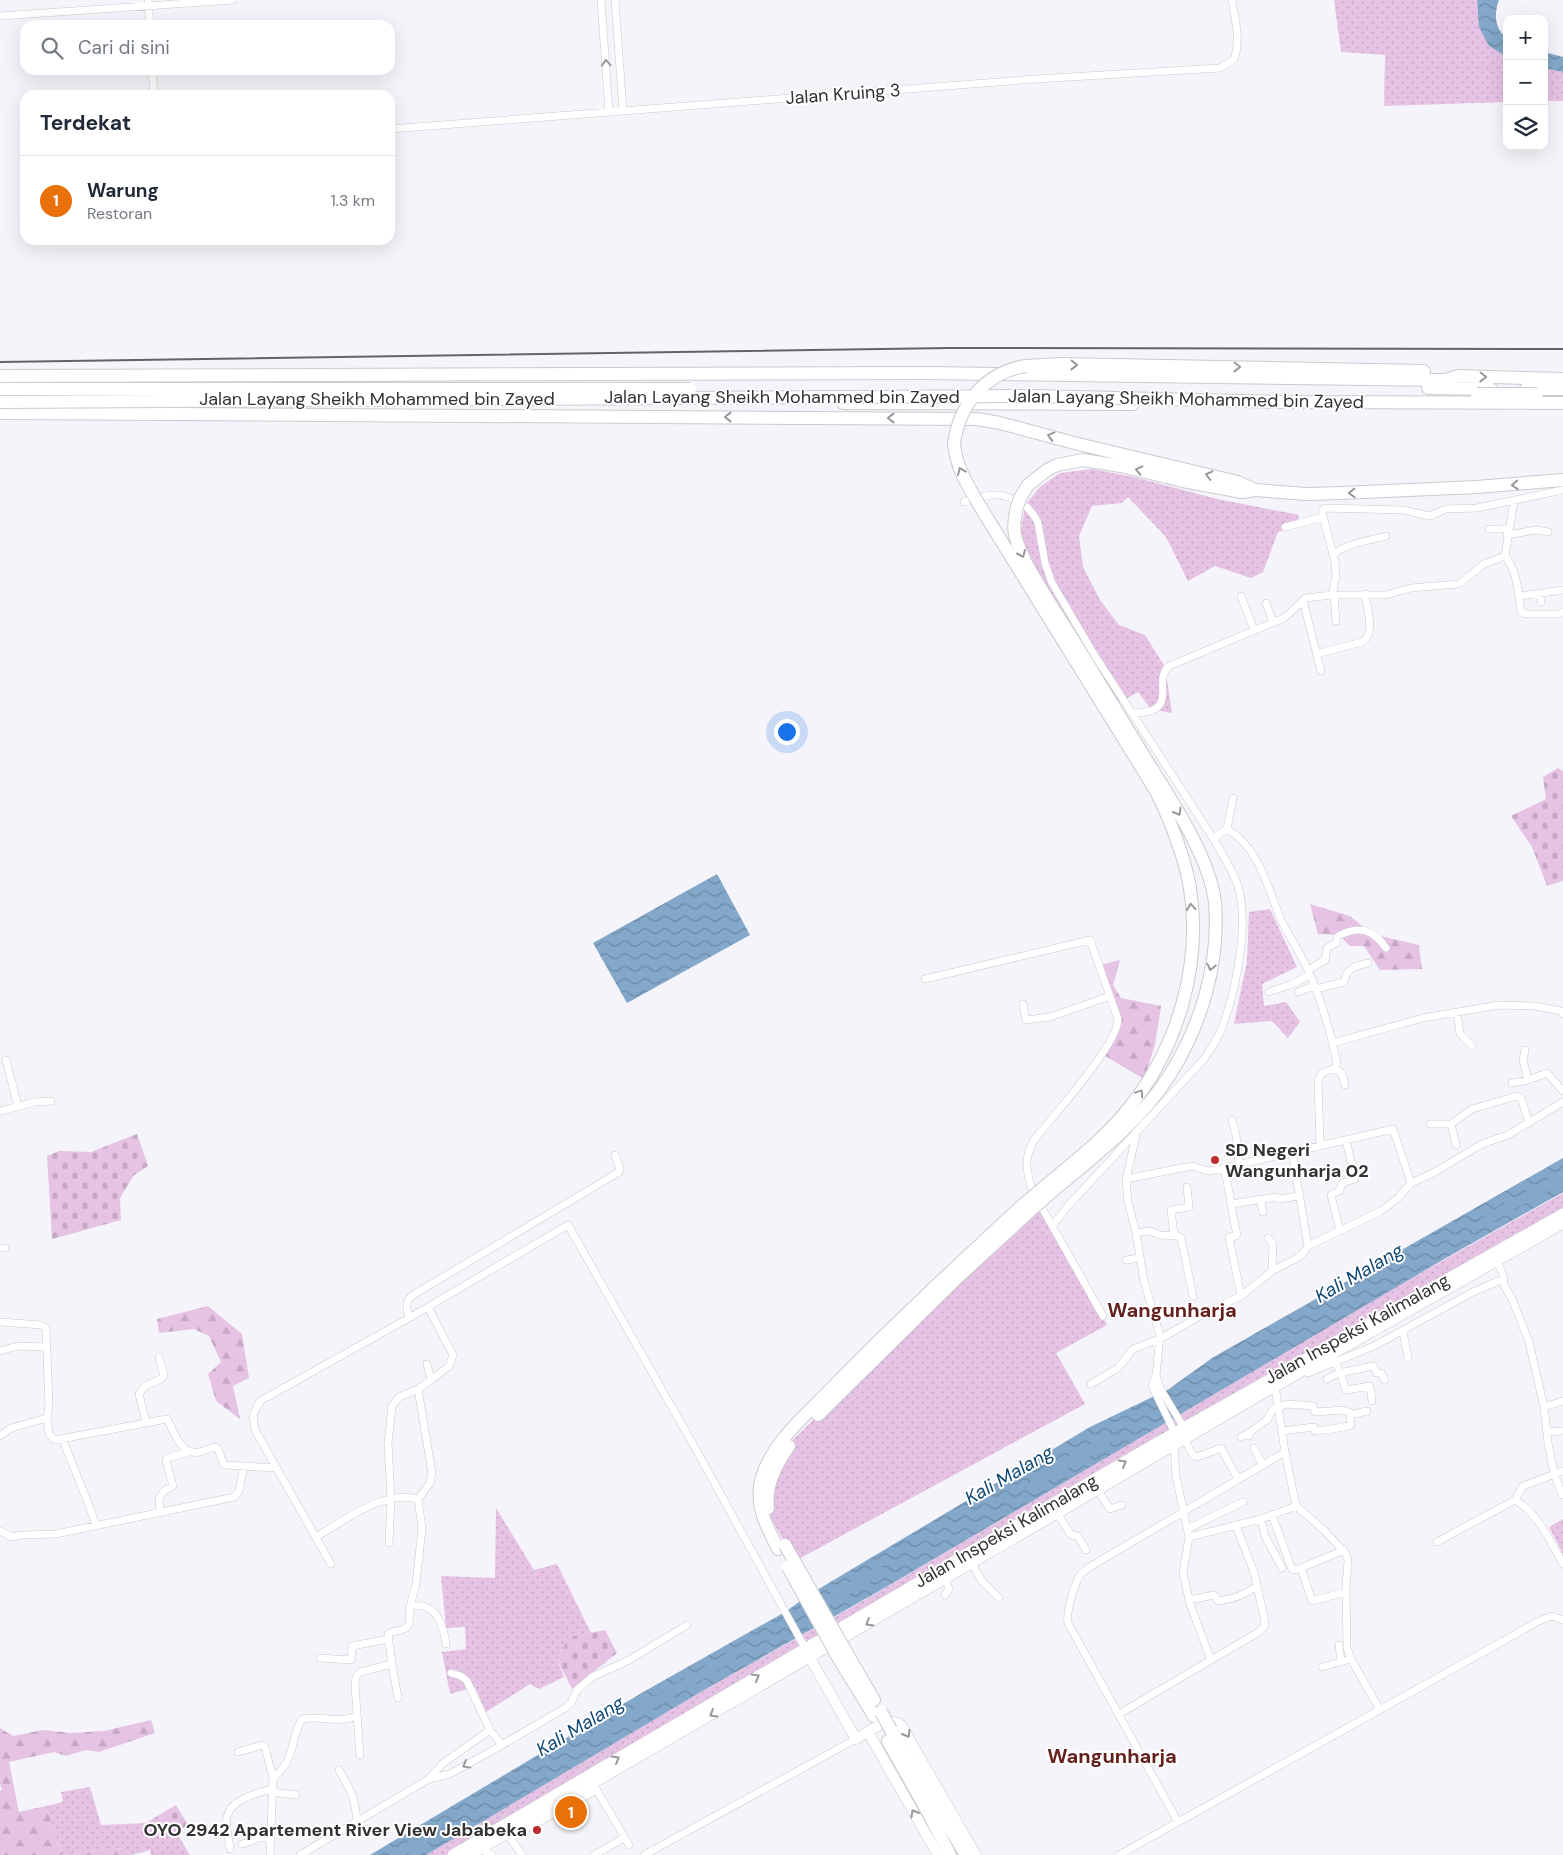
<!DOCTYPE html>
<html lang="id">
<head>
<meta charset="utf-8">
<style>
  :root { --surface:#fff; --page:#f6f6f7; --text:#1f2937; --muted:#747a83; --line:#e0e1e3; --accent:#bb2c2d }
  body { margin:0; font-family:"DM Sans",sans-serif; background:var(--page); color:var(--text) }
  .controls { position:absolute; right:15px; top:15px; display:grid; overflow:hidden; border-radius:10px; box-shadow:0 5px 20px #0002 }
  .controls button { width:45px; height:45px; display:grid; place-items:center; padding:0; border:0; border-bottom:1px solid var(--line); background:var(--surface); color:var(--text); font:25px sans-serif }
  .you { position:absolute; left:786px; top:731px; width:18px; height:18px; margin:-12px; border:4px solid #fff; border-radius:50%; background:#1a73e8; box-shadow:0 0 0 8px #1a73e833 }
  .badge { display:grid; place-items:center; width:32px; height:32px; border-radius:50%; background:var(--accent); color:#fff; font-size:16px; font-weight:700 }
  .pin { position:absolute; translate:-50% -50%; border:2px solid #fff; box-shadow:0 1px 5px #0006 }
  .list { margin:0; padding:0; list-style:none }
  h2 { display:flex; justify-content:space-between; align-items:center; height:65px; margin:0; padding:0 20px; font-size:21px }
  h2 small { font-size:16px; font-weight:400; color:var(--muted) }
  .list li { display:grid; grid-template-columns:32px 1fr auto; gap:15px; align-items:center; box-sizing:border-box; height:90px; padding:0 20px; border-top:1px solid var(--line) }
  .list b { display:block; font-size:19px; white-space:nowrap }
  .list p { margin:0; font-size:16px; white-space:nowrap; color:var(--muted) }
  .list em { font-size:16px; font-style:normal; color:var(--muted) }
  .icon { flex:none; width:28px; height:28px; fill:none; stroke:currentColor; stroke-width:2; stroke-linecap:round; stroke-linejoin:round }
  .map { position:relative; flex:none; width:1563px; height:1855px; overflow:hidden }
  .search { position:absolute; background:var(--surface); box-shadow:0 5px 20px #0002; left:20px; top:20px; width:375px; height:55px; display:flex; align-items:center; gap:12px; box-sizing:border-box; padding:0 18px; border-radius:15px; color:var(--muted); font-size:19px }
  .panel { position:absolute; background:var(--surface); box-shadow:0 5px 20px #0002; left:20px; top:90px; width:375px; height:155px; border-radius:15px }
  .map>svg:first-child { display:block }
  .grass { fill:url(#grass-dots) }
  .forest { fill:url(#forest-firs) }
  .cemetery { fill:url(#cemetery-stones) }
  .water { fill:url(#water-waves) }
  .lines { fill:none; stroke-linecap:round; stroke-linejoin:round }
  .river { stroke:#84a8ca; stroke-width:10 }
  .minor-casing { stroke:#cacad0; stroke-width:8 }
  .secondary-casing { stroke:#cacad0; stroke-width:11 }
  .primary-casing { stroke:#cacad0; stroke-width:12 }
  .motorway-casing { stroke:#cacad0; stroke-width:14 }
  .minor { stroke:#fff; stroke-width:7 }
  .secondary { stroke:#fff; stroke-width:10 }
  .primary { stroke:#fff; stroke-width:11 }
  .motorway { stroke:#fff; stroke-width:12 }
  .rail { stroke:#636366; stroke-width:2 }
  .motorway-bridge-casing { stroke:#cacad0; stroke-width:14; stroke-linecap:butt }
  .motorway-bridge { stroke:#fff; stroke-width:12 }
  .oneway { stroke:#98989a }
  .poi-dot { fill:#bb2c2d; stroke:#fff; stroke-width:2 }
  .labels { text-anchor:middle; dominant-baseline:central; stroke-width:4; stroke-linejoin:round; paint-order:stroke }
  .street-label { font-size:18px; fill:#323234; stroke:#fff }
  .poi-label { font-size:18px; font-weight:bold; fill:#323234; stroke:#fff; text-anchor:start }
  .water-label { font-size:19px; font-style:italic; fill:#104875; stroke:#fff }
  .quarter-label { font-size:20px; font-weight:bold; fill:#64201d; stroke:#fff }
</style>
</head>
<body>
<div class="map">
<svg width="1563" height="1855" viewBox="0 0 1563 1855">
  <defs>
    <pattern id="grass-dots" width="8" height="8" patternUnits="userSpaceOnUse" patternTransform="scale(1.25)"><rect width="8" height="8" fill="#e6c3e5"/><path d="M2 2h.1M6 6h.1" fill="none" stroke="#c6a8c5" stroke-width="1.8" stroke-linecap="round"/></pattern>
    <pattern id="forest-firs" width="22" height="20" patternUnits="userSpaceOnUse" patternTransform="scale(1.25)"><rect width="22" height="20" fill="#e6c3e5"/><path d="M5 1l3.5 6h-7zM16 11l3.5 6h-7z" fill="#c6a8c5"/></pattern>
    <pattern id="cemetery-stones" width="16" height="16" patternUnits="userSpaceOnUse" patternTransform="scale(1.25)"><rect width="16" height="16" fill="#e6c3e5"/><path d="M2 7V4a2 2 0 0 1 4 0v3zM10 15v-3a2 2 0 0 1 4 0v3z" fill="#c6a8c5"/></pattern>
    <pattern id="water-waves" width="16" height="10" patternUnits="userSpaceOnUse" patternTransform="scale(1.25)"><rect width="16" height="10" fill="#84a8ca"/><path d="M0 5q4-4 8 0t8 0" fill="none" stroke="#6d89a5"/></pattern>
  </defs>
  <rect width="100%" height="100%" fill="#f4f4fa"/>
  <!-- grass -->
  <path class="grass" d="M1334,0H1477V8L1489,46L1507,57V102L1384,106L1385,55L1341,52Z
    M1544,68L1563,72V101H1544Z
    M1092,469L1134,477L1217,499L1299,515L1296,526L1278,532L1263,572L1251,578L1215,566L1188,581L1166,537L1128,497L1122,503L1092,506L1079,536L1083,567L1100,600L1119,625L1145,635L1165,667L1172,713L1151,709L1138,692L1117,704L1028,559L1021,531L1025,505L1040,487L1060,473Z
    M1270,909L1297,967L1262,984L1264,1006L1286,1002L1300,1022L1288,1038L1272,1021L1234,1024L1247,961L1249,912Z
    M1563,1193V1214L453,1855H426L687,1700L868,1598L1396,1287Z
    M1040,1203L1107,1325L1056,1353L1085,1404L795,1561L770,1517L767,1505L779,1459L793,1440L849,1384Z
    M496,1508L534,1570L557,1564L591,1633L569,1637L557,1660L564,1677L539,1689L530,1684L486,1712L475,1687L450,1694L442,1652L466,1649L465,1627L446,1628L441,1576L495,1578Z
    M1563,1519V1554L1549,1527Z
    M90,1787L101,1825L146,1823L151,1833L176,1832L190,1855H151L150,1850L131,1855L123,1848L62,1855L46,1806L63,1802L61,1792Z"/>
  <!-- forest -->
  <path class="forest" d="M1310,904L1350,916L1372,934L1419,945L1422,969L1380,970L1364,946H1350L1339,935L1318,934Z
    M1120,960L1113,985L1121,998L1161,1006L1155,1045L1144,1079L1102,1054L1118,1024L1101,965Z
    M208,1306L242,1334L249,1378L233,1386L240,1419L216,1401L208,1374L221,1362L209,1336L194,1329L159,1333L157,1319Z
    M151,1720L155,1733L99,1752L86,1750L66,1756L54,1752L9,1762L19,1812L46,1806L62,1855L123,1848L131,1855H0V1791L2,1790L0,1784V1728L13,1736L43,1730L71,1733L104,1731Z"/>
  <!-- cemetery -->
  <path class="cemetery" d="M1558,768L1563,771V881L1547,886L1532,847L1511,816L1546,799L1543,777Z
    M137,1134L148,1166L134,1175L120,1198L121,1220L52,1239L47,1156L59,1151L91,1152Z
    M605,1630L617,1653L572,1689L557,1660L569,1637Z
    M176,1805L188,1825L176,1832L151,1833L146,1823Z"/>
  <!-- water -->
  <path class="water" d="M1477,0H1499C1494,13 1494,29 1507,38V57L1489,46L1479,27Z
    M1544,52L1563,57V72L1544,68Z
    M717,874L750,935L627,1003L593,943Z
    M1563,1158V1192L1446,1258L881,1590L699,1693L426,1855H370L645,1691L785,1612L812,1593L1090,1427L1169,1389L1212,1358Z"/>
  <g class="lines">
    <!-- river -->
    <path class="river" d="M1488,1219L1563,1176
      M1035,1481L1108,1439
      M826,1602L879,1571
      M597,1736L731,1657
      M396,1855L430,1835"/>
    <defs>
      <path id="minor" d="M148,0L150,25
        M601,0L609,112
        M615,0L623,111
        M0,16L233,0
        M152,70L154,95
        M390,129L1036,79L1220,68L1234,59C1241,41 1235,19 1232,0
        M1514,501L1505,556C1518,572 1518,593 1521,612L1525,614H1560L1563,612
        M964,502L991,495H1000L1010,498L1027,507L1035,517L1038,523L1045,563L1052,583L1095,656L1213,838C1222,854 1232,869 1238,886C1249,922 1237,986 1224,1022C1220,1036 1212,1047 1204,1059L1068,1206L1053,1225
        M1285,527L1323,517
        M1489,529H1509
        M1507,535L1536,530L1548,532
        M1334,554C1347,543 1369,541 1386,536
        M1541,593V602
        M1332,595L1336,576L1335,562L1322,512L1324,508L1403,510L1430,516L1446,509L1477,508L1563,490
        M1334,595L1336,621
        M1241,596L1254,630
        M1520,596L1563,590
        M1303,600L1321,671
        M1266,603L1273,622
        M1316,654L1362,642C1376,633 1367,609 1365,594
        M1134,713C1182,712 1151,681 1169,666L1284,618L1306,598L1332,595H1386L1411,588L1459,584L1484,564L1505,556
        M1227,829L1233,798
        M1213,838L1227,829C1259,847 1268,889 1281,920C1289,936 1299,951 1307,968C1321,998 1330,1030 1337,1063L1335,1068L1322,1073L1318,1080L1320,1145
        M1308,970L1325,960L1327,948L1336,943L1338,936C1359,925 1373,929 1386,948
        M925,979L1090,940L1118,1019C1118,1045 1052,1117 1034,1140C1024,1158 1026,1168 1031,1187
        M1316,989L1344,982C1347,968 1354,966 1368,963
        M1269,992L1290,985L1310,975
        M1298,992L1314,986
        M1023,1004L1026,1020L1050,1017L1110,996
        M1457,1013L1460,1034L1472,1046
        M1332,1043L1423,1018L1499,1005L1535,1006L1561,1011L1563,1014
        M1525,1050L1523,1060L1528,1080
        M6,1060L18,1106
        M1335,1068L1342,1074L1345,1085
        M1512,1083L1528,1080L1547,1073L1563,1091
        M0,1111L35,1102L51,1101
        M1232,1120L1236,1135L1239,1164
        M1430,1124H1451L1472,1109L1517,1096L1521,1098L1529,1123
        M1451,1124L1456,1145
        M1136,1136L1126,1179L1128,1202L1136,1233L1144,1281L1160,1336L1156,1375L1160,1388L1184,1428
        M1292,1152L1308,1246
        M1224,1168C1230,1190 1231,1212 1237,1234L1236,1236L1229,1237L1241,1296
        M1126,1179L1192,1166L1208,1171L1215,1170L1393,1129L1411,1183
        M1260,1199L1263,1212
        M1231,1204L1276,1197L1279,1199L1299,1196
        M1041,1206L1103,1316
        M1340,1231L1331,1195L1340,1190L1342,1183L1355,1179L1346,1140
        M1136,1233L1150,1231L1160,1235L1178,1236L1181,1238L1193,1296
        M1174,1235L1171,1210L1189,1207L1187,1187
        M1268,1238L1273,1244L1272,1271
        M0,1248H5
        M1496,1258L1503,1275L1504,1285L1513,1301L1529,1342L1544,1407L1548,1443L1554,1473L1562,1495
        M1126,1260L1140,1258
        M428,1307L453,1355L449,1366L431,1380
        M409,1318C406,1309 405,1301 413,1295L619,1172L620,1169L615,1155
        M0,1322L41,1325L46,1328L49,1405L47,1418L49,1434L55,1440L167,1419C174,1431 181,1456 199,1452C205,1451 209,1448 215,1447L218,1449L224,1465L276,1468
        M1403,1332L1408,1358
        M0,1351L18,1346L45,1347
        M1335,1361L1340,1372H1344L1373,1366L1377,1373H1381L1385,1380
        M1308,1373L1374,1346L1473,1292L1503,1279
        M1327,1379L1340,1372L1346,1390L1370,1386L1372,1401
        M1091,1384L1118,1368L1133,1349L1151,1342L1160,1339L1207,1312L1241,1296L1272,1271L1299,1257L1304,1252L1308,1246L1381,1211L1398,1198L1411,1183L1433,1173L1482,1144L1508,1135L1563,1102
        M1275,1386L1285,1452L1296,1506L1324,1530L1346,1554L1348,1560L1346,1586L1347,1648L1351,1659L1380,1710
        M1544,1407L1563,1401
        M146,1422L139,1394C145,1382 156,1384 164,1376L159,1357
        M1282,1431L1314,1427L1315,1431C1327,1430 1340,1428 1351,1425L1350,1414
        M1547,1432L1563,1431
        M0,1436L11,1428L47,1418
        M1249,1436L1250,1432L1267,1420L1273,1409L1287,1404L1313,1406L1315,1412L1343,1410L1354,1414L1367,1411
        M1241,1437L1250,1432
        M63,1439C73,1469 87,1496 96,1526
        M1184,1439L1193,1455L1197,1457L1221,1448L1238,1479
        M1254,1448L1263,1465
        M1095,1486L1110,1509L1122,1505
        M418,1499L430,1483L432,1473L418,1389
        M1515,1500L1523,1486L1563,1471
        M160,1513L159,1498L164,1491L173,1486L166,1461L167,1458L189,1452
        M1057,1513L1071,1535L1078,1536L1086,1550
        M1272,1515L1292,1569L1294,1570L1301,1568
        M1261,1519L1265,1536L1282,1568
        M1187,1529L1243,1502
        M0,1531L12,1537L22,1535L56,1534L234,1497L239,1491L244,1466
        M316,1537C344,1521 384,1489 418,1499
        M1189,1537L1261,1519L1296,1506
        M1437,1542L1515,1500C1538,1513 1550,1541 1563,1564
        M389,1543L391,1498L388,1444L392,1406L399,1397L418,1389L431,1380L427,1364
        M1344,1550L1301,1568L1312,1601L1346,1592
        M970,1561L982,1581L999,1598
        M331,1564L255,1430L253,1415L260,1401L409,1318L568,1225L698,1453L805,1648
        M944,1576L949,1589L945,1595
        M1189,1600L1214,1595L1218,1601C1234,1599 1245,1595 1257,1586
        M410,1606C414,1606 421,1605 426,1607C440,1613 444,1630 446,1644
        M1339,1645L1341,1661
        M320,1658L351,1660L352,1646L388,1639
        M1211,1660L1259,1632L1264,1627L1265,1622L1254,1572L1236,1526
        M392,1664L398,1698
        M1322,1667L1351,1659
        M451,1673L461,1676L467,1681L490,1730L502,1745L565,1708L571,1703L577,1690L592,1677L629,1660L687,1625
        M1119,1714L1211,1660L1190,1604L1183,1573L1189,1537L1176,1476L1173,1429L1152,1386L1156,1375
        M238,1752L262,1745L265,1747L273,1778L270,1855
        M360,1755L355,1685L356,1677L360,1672L392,1664L388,1634C395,1629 404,1633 409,1624L410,1606L416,1584L422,1528L418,1499
        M339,1770C351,1791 355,1797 357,1822
        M273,1778C297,1759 289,1740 302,1719C320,1715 341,1725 357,1715
        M429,1779L450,1774L502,1745
        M595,1787L629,1845
        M272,1792L296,1795
        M1178,1822L1068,1623C1066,1612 1074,1585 1080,1575C1083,1571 1089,1568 1093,1565L1285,1452
        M508,1835L522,1855
        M510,1838L597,1790
        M242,1844L262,1837L270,1839
        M482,1847L484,1851L492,1855
        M230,1849C229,1839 225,1826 227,1817C231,1799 257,1793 272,1789
        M300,1855L429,1779L442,1764L490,1730
        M594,1855L624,1838
        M644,1855L856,1739
        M1119,1855L1539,1621L1552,1616L1563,1620"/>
      <path id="secondary" d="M806,1651L856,1739C868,1732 889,1715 901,1725L976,1855
        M868,1732L938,1855"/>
      <path id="primary" d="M453,1855L1143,1451L1563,1214
        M469,1855L1275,1386L1563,1223"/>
      <path id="motorway" d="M1026,366L1060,364L1424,371
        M0,376L925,373L1445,380L1458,376L1563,379
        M1428,388L1491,389
        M1526,389H1563
        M843,403L1133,404
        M0,413L977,419L1000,423L1078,444L1238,482L1255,490
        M954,444C956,464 964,479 974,496
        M1020,498L1028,485L1047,470L1057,465L1083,460L1121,466L1183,481L1242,492L1255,490L1307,494L1341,493L1476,487L1563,480
        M1017,507C1011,531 1015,539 1025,561C1039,587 1056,613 1072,638C1097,679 1122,720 1147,761C1170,798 1211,859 1215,903C1220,963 1201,1026 1169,1076C1139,1124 1090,1159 1048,1195
        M981,508L1156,791C1171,822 1184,854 1190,888C1202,965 1178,1047 1129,1108C1105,1139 1072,1163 1043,1188
        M818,1415L957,1278L1030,1211
        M768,1508C765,1486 776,1464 789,1446
        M778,1549C766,1525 754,1504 762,1477C773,1441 807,1414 832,1388C894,1324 959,1264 1024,1204
        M849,1657L874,1700
        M839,1659L874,1716
        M891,1730L966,1855
        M888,1741L929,1814L950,1855"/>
    </defs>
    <!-- minor casing -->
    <use href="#minor" class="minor-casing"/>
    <!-- secondary casing -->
    <use href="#secondary" class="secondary-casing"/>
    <!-- primary casing -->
    <use href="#primary" class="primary-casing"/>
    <!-- motorway casing -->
    <use href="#motorway" class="motorway-casing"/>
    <!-- minor -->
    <use href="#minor" class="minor"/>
    <!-- secondary -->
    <use href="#secondary" class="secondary"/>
    <!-- primary -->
    <use href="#primary" class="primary"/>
    <!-- motorway -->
    <use href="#motorway" class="motorway"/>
    <!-- rail -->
    <path class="rail" d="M0,362L949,348L1563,349"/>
    <defs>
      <path id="motorway-bridge" d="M0,389H690
        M1477,394H1537
        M0,402L1033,396L1281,402L1563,403
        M954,444C959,405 985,372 1026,366
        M974,496L981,508
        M1017,507L1020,498
        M1024,1204L1043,1188
        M1030,1211L1048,1195
        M785,1545L849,1657
        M788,1567L839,1659
        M881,1712L891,1730"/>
    </defs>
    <!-- motorway-bridge casing -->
    <use href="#motorway-bridge" class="motorway-bridge-casing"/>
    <!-- motorway-bridge -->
    <use href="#motorway-bridge" class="motorway-bridge"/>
  </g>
  <!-- one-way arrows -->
  <defs><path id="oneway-chevron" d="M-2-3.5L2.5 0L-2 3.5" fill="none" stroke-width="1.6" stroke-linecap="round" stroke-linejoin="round" transform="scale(1.25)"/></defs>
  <g class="oneway">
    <use href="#oneway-chevron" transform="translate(606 63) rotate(-94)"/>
    <use href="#oneway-chevron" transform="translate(1074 365) rotate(1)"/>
    <use href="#oneway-chevron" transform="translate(1237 367) rotate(1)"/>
    <use href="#oneway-chevron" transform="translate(1483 377) rotate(1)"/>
    <use href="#oneway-chevron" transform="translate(728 417) rotate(-180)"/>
    <use href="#oneway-chevron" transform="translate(891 418) rotate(-180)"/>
    <use href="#oneway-chevron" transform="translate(1051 436) rotate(-165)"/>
    <use href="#oneway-chevron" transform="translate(1139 470) rotate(-167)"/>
    <use href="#oneway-chevron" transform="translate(961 471) rotate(-113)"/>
    <use href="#oneway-chevron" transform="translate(1209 475) rotate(-166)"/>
    <use href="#oneway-chevron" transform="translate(1515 485) rotate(176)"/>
    <use href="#oneway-chevron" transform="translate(1352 493) rotate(178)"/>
    <use href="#oneway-chevron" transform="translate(1022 554) rotate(66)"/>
    <use href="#oneway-chevron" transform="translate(1178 812) rotate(60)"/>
    <use href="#oneway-chevron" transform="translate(1191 907) rotate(-95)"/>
    <use href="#oneway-chevron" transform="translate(1211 967) rotate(102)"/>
    <use href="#oneway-chevron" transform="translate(1140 1093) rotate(-56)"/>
    <use href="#oneway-chevron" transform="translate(1123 1463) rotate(-30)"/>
    <use href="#oneway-chevron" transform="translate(869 1623) rotate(150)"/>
    <use href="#oneway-chevron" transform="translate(756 1677) rotate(-30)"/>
    <use href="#oneway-chevron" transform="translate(713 1714) rotate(150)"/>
    <use href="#oneway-chevron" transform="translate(907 1734) rotate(60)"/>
    <use href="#oneway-chevron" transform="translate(616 1759) rotate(-30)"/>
    <use href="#oneway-chevron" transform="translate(466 1765) rotate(151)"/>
    <use href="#oneway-chevron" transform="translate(914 1813) rotate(-120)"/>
  </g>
  <!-- markers -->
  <g class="poi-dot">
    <circle cx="1215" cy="1160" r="5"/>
    <circle cx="537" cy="1830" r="5"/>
  </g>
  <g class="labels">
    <!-- street labels -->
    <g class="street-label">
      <text transform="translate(843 94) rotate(-4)">Jalan Kruing 3</text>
      <text x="782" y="397">Jalan Layang Sheikh Mohammed bin Zayed</text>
      <text x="377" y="399">Jalan Layang Sheikh Mohammed bin Zayed</text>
      <text transform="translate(1186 399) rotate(1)">Jalan Layang Sheikh Mohammed bin Zayed</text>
      <text transform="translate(1357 1329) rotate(-29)">Jalan Inspeksi Kalimalang</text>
      <text transform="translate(1006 1531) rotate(-30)">Jalan Inspeksi Kalimalang</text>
    </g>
    <!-- poi labels -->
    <g class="poi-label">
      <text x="1225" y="1150">SD Negeri<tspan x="1225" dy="21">Wangunharja 02</tspan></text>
      <text x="527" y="1830" text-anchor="end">OYO 2942 Apartement River View Jababeka</text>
    </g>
    <!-- water labels -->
    <g class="water-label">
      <text transform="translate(1359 1273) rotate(-30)">Kali Malang</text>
      <text transform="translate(1009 1475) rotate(-30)">Kali Malang</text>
      <text transform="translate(580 1726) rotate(-31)">Kali Malang</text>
    </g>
    <!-- quarter labels -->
    <g class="quarter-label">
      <text x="1172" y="1310">Wangunharja</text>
      <text x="1112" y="1756">Wangunharja</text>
    </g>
  </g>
</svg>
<div class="controls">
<button>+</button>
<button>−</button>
<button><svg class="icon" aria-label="layers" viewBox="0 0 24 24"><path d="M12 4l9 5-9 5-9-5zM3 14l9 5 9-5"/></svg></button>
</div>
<div class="you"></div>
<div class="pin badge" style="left:571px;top:1812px;background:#e8710a">1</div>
<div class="search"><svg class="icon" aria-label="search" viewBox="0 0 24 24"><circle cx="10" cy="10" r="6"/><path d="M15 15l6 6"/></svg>Cari di sini</div>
<section class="panel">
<h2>Terdekat<small></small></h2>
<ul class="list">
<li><span class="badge" style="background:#e8710a">1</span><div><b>Warung</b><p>Restoran</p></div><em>1.3 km</em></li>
</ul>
</section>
</div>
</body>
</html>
